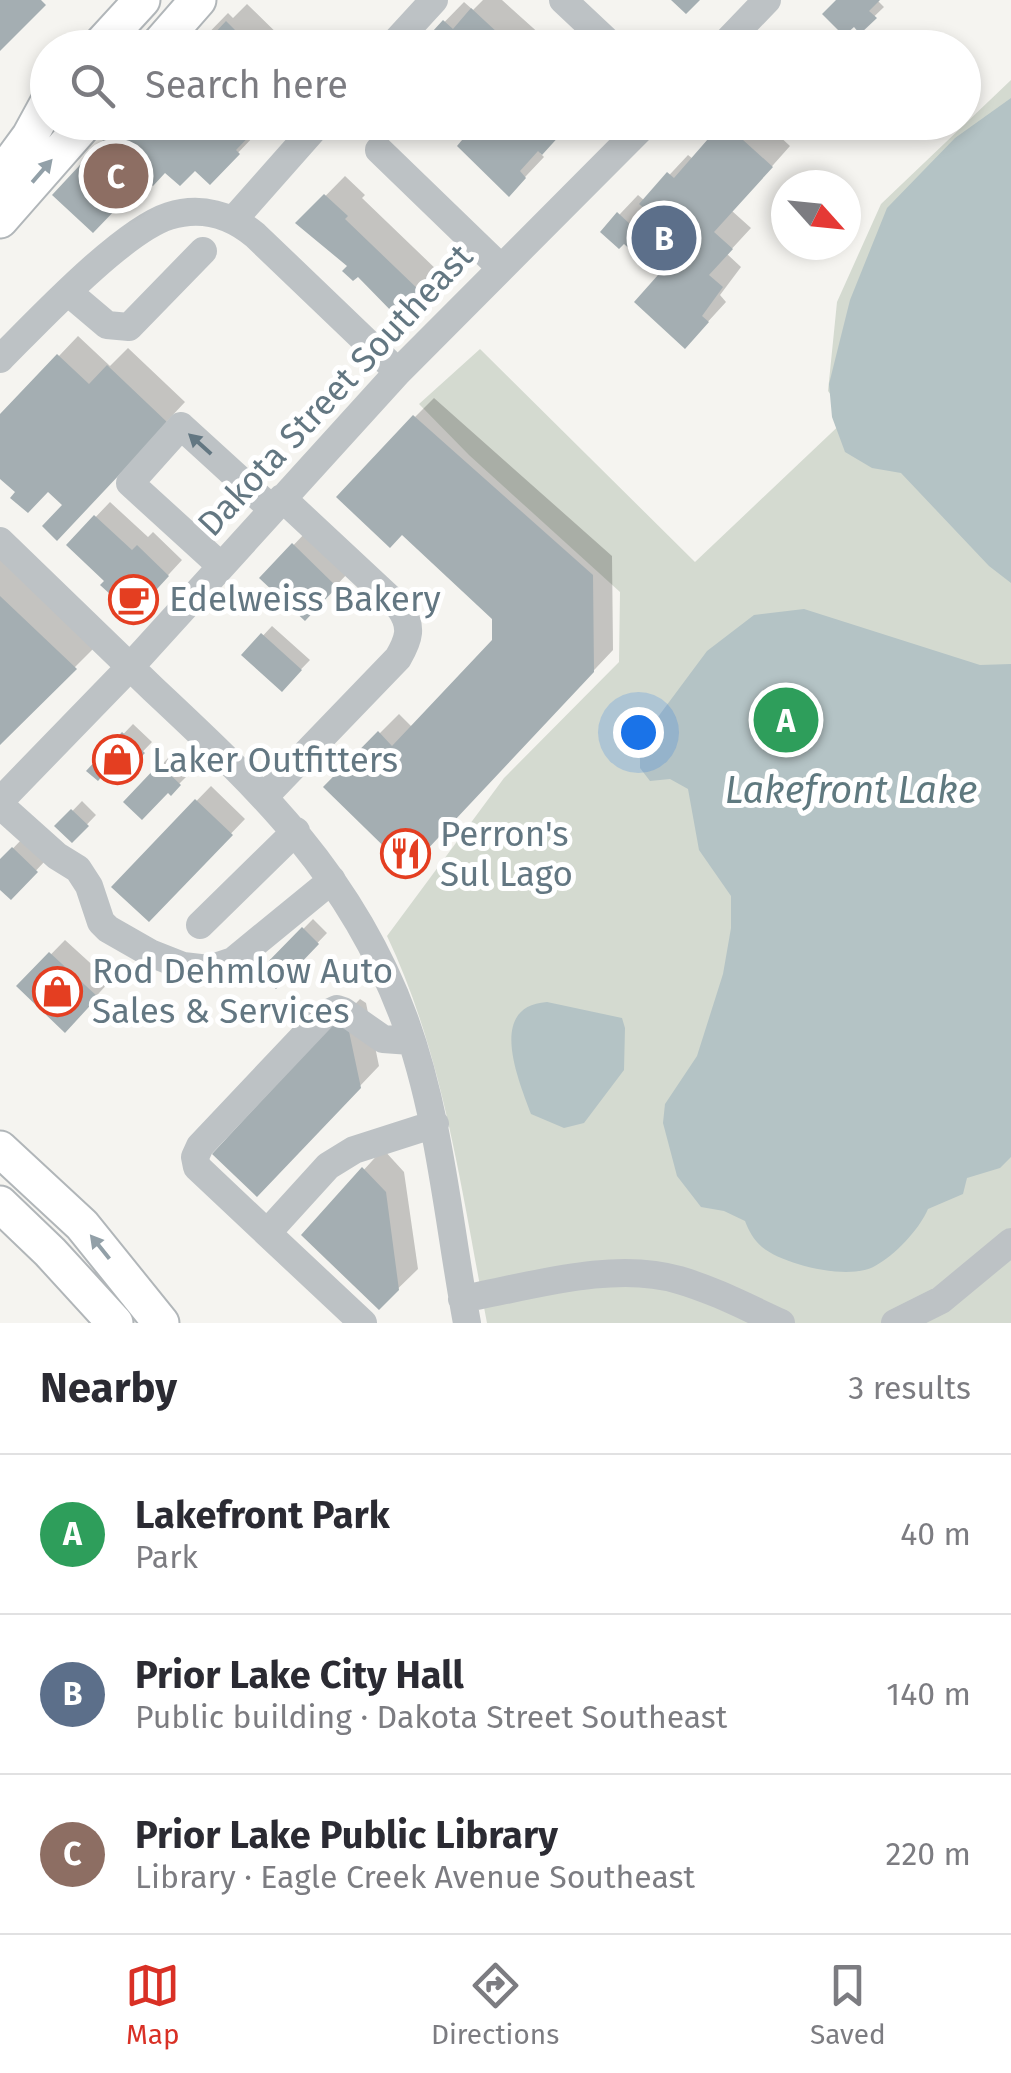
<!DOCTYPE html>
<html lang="en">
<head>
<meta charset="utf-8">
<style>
  :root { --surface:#fff; --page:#f2f2f3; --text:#2b2b33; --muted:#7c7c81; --line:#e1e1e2; --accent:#d93025 }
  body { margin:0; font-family:"Fira Sans",sans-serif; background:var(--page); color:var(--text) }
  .compass { position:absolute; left:771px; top:170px; width:90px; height:90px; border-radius:50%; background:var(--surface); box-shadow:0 5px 15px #0003; rotate:117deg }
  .you { position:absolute; left:638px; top:732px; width:35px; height:35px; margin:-25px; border:8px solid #fff; border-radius:50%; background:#1a73e8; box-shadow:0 0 0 15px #1a73e833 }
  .badge { display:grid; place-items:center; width:65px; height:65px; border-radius:50%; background:var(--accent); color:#fff; font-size:32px; font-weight:700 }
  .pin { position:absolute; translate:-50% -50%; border:5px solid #fff; box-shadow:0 2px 10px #0006 }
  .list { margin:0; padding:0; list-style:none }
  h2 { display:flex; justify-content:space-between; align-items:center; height:130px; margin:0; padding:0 40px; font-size:42px }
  h2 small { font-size:32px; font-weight:400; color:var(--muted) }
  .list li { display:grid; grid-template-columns:65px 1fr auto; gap:30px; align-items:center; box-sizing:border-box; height:160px; padding:0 40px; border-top:2px solid var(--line) }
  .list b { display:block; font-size:38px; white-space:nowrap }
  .list p { margin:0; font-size:32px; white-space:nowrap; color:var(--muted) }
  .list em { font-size:32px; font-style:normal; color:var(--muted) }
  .icon { flex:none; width:55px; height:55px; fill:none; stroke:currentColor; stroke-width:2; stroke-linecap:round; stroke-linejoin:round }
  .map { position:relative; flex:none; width:1011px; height:1323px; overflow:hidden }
  .search { position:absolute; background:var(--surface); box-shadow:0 5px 15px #0003; left:30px; right:30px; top:30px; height:110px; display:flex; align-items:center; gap:25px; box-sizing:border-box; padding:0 35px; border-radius:55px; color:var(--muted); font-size:38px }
  .sheet { height:610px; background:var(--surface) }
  nav { display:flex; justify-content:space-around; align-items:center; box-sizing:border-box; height:140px; border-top:2px solid var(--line); background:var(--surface); font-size:28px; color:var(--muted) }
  nav a { display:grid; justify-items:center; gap:5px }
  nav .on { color:var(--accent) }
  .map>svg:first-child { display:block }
  .green { fill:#d4dad0 }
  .water { fill:#b4c3c5 }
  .shadow { fill:#0003 }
  .building { fill:#a4aeb2 }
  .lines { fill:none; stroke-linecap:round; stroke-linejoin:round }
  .major-casing { stroke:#b1b6b9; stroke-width:39 }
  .minor { stroke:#bdc2c5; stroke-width:28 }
  .major { stroke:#fff; stroke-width:35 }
  .oneway { fill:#92a0a8 }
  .oneway2 { fill:#637782 }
  .labels { text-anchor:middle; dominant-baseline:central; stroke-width:10; stroke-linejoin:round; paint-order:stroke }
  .street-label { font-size:35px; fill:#637782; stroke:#fff }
  .poi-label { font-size:35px; fill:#637782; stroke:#fff; text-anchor:start }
  .water-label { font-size:38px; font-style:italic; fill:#5f797f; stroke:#fff }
</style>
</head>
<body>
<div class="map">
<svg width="1011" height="1323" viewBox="0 0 1011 1323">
  <rect width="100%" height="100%" fill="#f5f4f0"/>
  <!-- green -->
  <path class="green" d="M1011,80V1323H487C462,1194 444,1056 387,936L504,778L619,662L620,592L469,455L419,404L480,349L695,562L848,417L828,391L837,302L881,204Z"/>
  <!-- water -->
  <path class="water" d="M1011,98V583L989,566L901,473L872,468L845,452L832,417L829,384L850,300L887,208L955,138Z
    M804,609L980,665L1011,664V1157L1000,1168L967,1178L963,1194L928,1209C919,1230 895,1255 875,1266C849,1281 784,1265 762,1247C753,1239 749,1231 745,1221L724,1211L701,1207L677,1176L663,1123L665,1104L697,1056L723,974L731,928V896L699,850L688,789L670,779L650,781L640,768V752L649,729L707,651L754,615Z
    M547,1002L622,1018L625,1028L624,1070L584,1123L564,1128L531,1114C518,1079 487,1006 547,1002Z"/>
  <!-- shadow -->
  <path class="shadow" d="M483,0H502L552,45L562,35L575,48H431L425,42L464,2L473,10Z
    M840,0H877L884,7L860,30Z
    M247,4L292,48H194L228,13L233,18Z
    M809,35L825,48H797Z
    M570,122L540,153L544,157L509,194L470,134Z
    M721,122H764L790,146L732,211L751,228L727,254L741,267L720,295L726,302L704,326L662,275L624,240L603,232L638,195L645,201L688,155L693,159Z
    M254,129L257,133L210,182L196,167Z
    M345,176L365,195L362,198L439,272L418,296L358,273L299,223Z
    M78,336L110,366L128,348L185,402L76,518L49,489L19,493L0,475V418Z
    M434,398L612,556L613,650L427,847L326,787L399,714L413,728L494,641V617L415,417Z
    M110,502L148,537L153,532L182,560L147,598L69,545Z
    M308,530L350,571L305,618L262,578Z
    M0,559L94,648L0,742Z
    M272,626L310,660L282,689L245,655Z
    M133,724L152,742L122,773L112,763L89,770Z
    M170,756L189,774L171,792L168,790L126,802Z
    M211,786L245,819L149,919L114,886Z
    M82,801L96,815L72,840L58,826Z
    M22,839L45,861L11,897L0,886V862Z
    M313,919L327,933L276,986L261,972Z
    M65,940L110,981L79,1015L20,986Z
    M360,999L366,1003L379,1066L276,1174L341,1019Z
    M383,1149L404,1172L418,1269L379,1307L304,1235Z"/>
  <!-- building -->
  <path class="building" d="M0,0H41L46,5L0,51Z
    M671,0H700L686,14Z
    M836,0H880L869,11L877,18L860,34L854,27L844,36L822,14Z
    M471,8L514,48H427L422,43L443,20L453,29Z
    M226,21L253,48H191L207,31L212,36Z
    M120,122H263L236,150L240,154L210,185L195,171L180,186L165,173L153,186L145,179L93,233L52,195Z
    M454,122H572L542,155L538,151L520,171L526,178L509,197L457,146L467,134Z
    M717,122H732L736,126L732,130L773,167L714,232L733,249L709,275L723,287L702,316L709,322L685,349L634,302L658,275L624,244L619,249L600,232L617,212L631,225L645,209L639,204L667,172L674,178L708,139L705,136Z
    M324,194L348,216L345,219L422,293L399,319L358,277L353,281L342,271L347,266L295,223Z
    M57,354L89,384L107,365L168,423L57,541L42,526L62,505L48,492L28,513L10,498L15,492L0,479V414Z
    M413,415L593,575L594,672L408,870L323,787L378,731L392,746L492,640V619L402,535L390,548L336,497Z
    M94,515L132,550L137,545L169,576L133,615L100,585L104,581L66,545Z
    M292,543L337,587L305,621L259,578Z
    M0,596L77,669L0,745Z
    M261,633L302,670L282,692L241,655Z
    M122,732L145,753L122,776L111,766L98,781L86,771Z
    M159,764L181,785L171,796L168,793L142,820L123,802Z
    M195,799L233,835L149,922L111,887Z
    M71,809L89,826L72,843L54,826Z
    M12,847L38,872L11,900L0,890V859Z
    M302,927L319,944L276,989L258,972Z
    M49,952L98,997L65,1033L16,986Z
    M339,1017L347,1022L361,1088L257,1197L212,1154Z
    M362,1167L386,1192L399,1290L379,1310L301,1235Z"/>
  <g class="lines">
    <defs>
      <path id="major" d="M98,48L142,0
        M156,48L198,0
        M0,177L30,136L48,103
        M0,220L86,122
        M0,1149L82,1225L161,1323
        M0,1204L50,1252L115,1323"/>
    </defs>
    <!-- major casing -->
    <use href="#major" class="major-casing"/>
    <!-- minor -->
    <path class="minor" d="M563,0L614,48
      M390,48L434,0
      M721,48L767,0
      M379,150L501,268
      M235,218L320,122
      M68,292L107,325L129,327L203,251
      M0,359C37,322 122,231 169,216C201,206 231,215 255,235L398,372
      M0,541C51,590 102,640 153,689C261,790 351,875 404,1018C440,1116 448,1221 467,1323
      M221,566L130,483L181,426L272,509
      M265,796L398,658C409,639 413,627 400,608L282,498
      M0,801L130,667L398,372L647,122
      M0,805L57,856L78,869L89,886L101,922L108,929L150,953L183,966L209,969L233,961L332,880
      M200,925L296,831
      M411,1041L383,1039L343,1011L337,1009L324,1015L200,1146L195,1157L197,1167L267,1233L328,1166L354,1150L435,1124
      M267,1233L363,1323
      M462,1299C528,1287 614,1260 679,1280C714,1290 748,1308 781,1323
      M895,1323L941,1300L1011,1242"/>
    <!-- major -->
    <use href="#major" class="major"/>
  </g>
  <!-- one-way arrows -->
  <defs><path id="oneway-solid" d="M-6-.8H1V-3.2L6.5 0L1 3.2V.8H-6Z" transform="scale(2.5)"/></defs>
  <g class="oneway">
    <use href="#oneway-solid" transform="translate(42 171) rotate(-49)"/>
    <use href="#oneway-solid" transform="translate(100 1247) rotate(-129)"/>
  </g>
  <use class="oneway2" href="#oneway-solid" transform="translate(200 444) rotate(-138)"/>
  <!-- icons -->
  <defs>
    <symbol id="cafe-ring" viewBox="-11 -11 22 22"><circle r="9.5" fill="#fff" stroke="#e43e21" stroke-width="1.5"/><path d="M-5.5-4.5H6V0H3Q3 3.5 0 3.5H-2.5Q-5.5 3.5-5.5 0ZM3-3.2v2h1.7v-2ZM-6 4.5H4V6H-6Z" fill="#e43e21"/></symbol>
    <symbol id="shop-ring" viewBox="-11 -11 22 22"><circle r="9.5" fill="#fff" stroke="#e43e21" stroke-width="1.5"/><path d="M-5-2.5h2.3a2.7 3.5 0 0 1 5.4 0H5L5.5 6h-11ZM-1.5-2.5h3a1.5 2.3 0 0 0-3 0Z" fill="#e43e21"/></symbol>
    <symbol id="restaurant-ring" viewBox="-11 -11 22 22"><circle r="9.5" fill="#fff" stroke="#e43e21" stroke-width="1.5"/><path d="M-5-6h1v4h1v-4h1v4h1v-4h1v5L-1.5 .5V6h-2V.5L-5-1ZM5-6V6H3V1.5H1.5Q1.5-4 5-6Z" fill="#e43e21"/></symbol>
  </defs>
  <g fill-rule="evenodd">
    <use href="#cafe-ring" x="106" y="572" width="55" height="55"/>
    <use href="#shop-ring" x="90" y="732" width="55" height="55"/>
    <use href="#restaurant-ring" x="378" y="826" width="55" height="55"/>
    <use href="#shop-ring" x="30" y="964" width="55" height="55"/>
  </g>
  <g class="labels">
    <!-- street labels -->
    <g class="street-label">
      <text transform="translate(335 390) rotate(-47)">Dakota Street Southeast</text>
    </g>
    <!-- poi labels -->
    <g class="poi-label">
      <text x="169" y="599">Edelweiss Bakery</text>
      <text x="152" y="760">Laker Outfitters</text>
      <text x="440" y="834">Perron's<tspan x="440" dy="40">Sul Lago</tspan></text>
      <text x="92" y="971">Rod Dehmlow Auto<tspan x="92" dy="40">Sales &amp; Services</tspan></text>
    </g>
    <!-- water labels -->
    <g class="water-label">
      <text x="851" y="790">Lakefront Lake</text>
    </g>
  </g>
</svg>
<svg class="compass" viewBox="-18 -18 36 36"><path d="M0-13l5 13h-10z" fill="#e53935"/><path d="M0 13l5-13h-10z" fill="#7c7c81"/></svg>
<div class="you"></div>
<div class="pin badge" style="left:786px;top:720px;background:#2e9e5b">A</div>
<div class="pin badge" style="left:664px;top:238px;background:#5c6f8a">B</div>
<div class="pin badge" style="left:116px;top:176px;background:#8d6e63">C</div>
<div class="search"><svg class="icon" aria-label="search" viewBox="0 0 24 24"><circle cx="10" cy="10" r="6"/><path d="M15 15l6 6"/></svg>Search here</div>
</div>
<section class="sheet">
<h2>Nearby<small>3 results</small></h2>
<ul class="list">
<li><span class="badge" style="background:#2e9e5b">A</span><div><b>Lakefront Park</b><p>Park</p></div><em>40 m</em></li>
<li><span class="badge" style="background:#5c6f8a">B</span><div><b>Prior Lake City Hall</b><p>Public building · Dakota Street Southeast</p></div><em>140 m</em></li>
<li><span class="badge" style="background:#8d6e63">C</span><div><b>Prior Lake Public Library</b><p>Library · Eagle Creek Avenue Southeast</p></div><em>220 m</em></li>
</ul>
</section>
<nav>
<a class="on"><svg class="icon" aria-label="map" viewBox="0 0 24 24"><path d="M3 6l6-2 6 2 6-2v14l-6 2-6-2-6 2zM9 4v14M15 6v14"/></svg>Map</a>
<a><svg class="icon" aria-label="directions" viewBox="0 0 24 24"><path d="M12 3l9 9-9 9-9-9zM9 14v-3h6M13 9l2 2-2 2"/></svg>Directions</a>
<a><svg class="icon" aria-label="saved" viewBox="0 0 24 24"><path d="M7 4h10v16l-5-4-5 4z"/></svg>Saved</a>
</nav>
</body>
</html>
